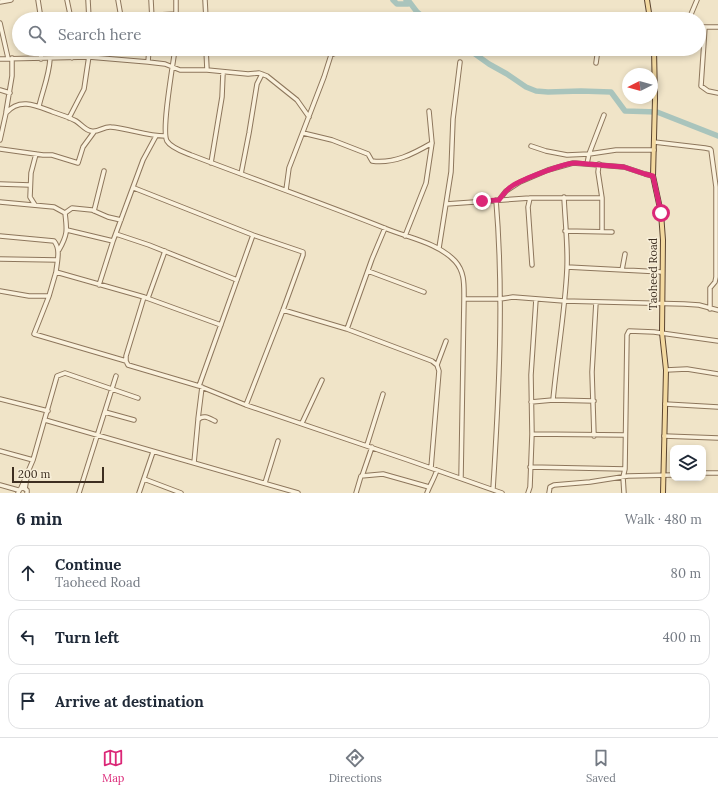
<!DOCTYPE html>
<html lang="en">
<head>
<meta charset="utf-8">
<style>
  :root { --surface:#fff; --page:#f6f6f7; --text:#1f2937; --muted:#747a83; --line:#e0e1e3; --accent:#db2777 }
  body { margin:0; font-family:Lora,serif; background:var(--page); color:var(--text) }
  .controls { position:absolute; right:12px; bottom:12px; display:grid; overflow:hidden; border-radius:8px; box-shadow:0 2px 6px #0003 }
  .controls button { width:36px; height:36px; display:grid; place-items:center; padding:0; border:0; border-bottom:1px solid var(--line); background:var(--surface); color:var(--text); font:20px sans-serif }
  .compass { position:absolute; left:622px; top:68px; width:36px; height:36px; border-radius:50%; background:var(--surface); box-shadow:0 2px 6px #0003; rotate:264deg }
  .scale { position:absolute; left:12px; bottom:10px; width:92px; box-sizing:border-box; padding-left:4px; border:2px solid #3d2e20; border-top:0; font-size:11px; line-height:14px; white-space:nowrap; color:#3d2e20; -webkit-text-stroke:3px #f7eed8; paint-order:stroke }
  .stop { position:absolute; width:12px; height:12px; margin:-9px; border:3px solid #db2777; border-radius:50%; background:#fff }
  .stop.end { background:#db2777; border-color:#fff; box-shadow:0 1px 4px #0008 }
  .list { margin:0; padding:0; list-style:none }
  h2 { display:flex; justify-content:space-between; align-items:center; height:52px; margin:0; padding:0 16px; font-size:17px }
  h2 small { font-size:13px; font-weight:400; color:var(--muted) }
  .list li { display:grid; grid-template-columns:26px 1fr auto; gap:12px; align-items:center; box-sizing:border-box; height:56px; margin:0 8px 8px; padding:0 8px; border:1px solid var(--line); border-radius:12px }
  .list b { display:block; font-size:15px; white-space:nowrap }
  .list p { margin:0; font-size:13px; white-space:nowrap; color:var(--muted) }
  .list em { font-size:13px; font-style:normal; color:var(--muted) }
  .icon { flex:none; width:22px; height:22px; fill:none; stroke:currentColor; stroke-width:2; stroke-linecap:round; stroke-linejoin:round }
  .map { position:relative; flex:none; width:718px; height:493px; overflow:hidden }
  .search { position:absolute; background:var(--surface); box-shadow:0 2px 6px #0003; left:12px; right:12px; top:12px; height:44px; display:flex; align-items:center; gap:10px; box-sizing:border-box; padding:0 14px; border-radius:22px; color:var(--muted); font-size:15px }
  .sheet { height:244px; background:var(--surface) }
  nav { display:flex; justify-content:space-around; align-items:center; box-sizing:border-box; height:56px; border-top:1px solid var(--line); background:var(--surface); font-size:11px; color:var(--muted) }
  nav a { display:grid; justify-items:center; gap:2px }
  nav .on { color:var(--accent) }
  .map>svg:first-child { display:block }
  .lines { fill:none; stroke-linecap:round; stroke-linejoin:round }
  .river { stroke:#a9c4bc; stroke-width:5.5 }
  .minor-casing { stroke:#8d765c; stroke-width:5.5 }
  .major-casing { stroke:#5b4430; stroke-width:6 }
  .minor { stroke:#faf1dc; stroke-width:3.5 }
  .major { stroke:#f3d9a0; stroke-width:4 }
  .route { stroke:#db2777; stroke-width:5 }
  .labels { text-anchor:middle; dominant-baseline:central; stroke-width:3; stroke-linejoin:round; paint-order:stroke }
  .street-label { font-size:11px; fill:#3d2e20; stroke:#f7eed8 }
</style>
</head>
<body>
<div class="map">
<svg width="718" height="493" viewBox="0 0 718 493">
  <rect width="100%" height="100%" fill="#f0e4c8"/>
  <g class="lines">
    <!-- river -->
    <path class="river" d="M393,0L397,4H408L406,0
      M408,0L417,12L426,19
      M468,49L489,64L507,74L526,87L536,91L548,92L581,91L611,92L625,111L657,112L718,136"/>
    <defs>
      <path id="minor" d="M38,0L41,19
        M67,0L71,19
        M88,0L89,19
        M118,0L121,17L176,14
        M151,0L152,19
        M176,0V19
        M205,0L206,19
        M0,2L11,0
        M689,19L697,0
        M0,23L8,58
        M699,27H718
        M705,27L701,86L708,91L718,93
        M41,49V59
        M71,49L72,58
        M175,49C173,65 161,131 167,141C171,148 184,152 191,155C256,180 322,203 387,229C410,238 438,243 455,261C465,272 464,285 464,299L461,478
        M206,49L207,70
        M0,59L89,57L148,62L165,64L180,70H207L248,74L259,73L267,76L297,100L309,117
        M148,62L149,49
        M596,63L598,49
        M0,90L10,93
        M39,106C43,89 49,76 50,59
        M6,112L12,76V58
        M69,118L84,89L90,49
        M303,133L332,140L368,154L372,161C394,164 413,154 432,143
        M0,140L6,113C20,97 37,106 53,112C61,115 69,117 76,121C81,124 85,130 91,131C98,133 104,126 111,127C130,129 147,136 165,136
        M654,142L705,148L710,149L711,150L716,187V277L715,282L710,288V309
        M531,146L546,151L567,155L589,154L616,150H654
        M0,149L43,155H52L78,163L83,147L94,132
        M211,163L222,97L223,73
        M587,164L589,154L604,115
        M599,164L598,172L602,198V232
        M241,174L249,133L257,84L262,74
        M0,184L30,185
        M134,188L253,235L303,252V255L283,310L246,405
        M286,190L289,168L324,77L331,55L342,50
        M530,198L528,207L532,265
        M499,200L506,191L520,182L548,170L573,163L624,167L645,174L653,176
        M0,202L54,207L65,213
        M446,204L530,198H602
        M35,205L30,197L31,173L36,154
        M94,211L104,171
        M65,213L72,208L92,210L108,217L121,220
        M67,230L113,241
        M565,231L612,232
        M116,234L149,245L237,280
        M0,236L54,241C61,249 57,262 56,272L144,297L126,356V361L128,365L199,386L246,405L408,460L502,493
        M405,236L426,183L432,143L429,111
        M439,248L451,172L453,119L460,62
        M59,250C68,234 67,230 65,213
        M0,259L57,260
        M567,267L662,272
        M622,270L625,254
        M368,271L424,292
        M99,285L113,241L143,160L156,136
        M0,291L29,296H49L56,272
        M49,296L34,334L126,361
        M144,297L221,325
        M148,298L165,251
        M464,299H500L513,297L564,301L684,304L699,305L718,310
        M283,310L347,329L432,361L437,365L439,371L431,468
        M347,329L372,259L385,228
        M437,365L446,341
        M666,370L687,369L718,374
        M199,386L253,235
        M0,399L48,411
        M553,400C557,356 565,312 567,268C568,245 565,221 564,197
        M531,402L553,400L594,401
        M665,404L718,407
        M105,412L134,420
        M198,419L202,387
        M45,420L298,493
        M302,423L322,380
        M532,434L625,435
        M594,436L592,372L596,302
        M664,436L718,438
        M367,445L383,394
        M0,451L33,460
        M194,463L198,420C203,414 209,418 215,421
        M530,467L625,469
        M703,473H718
        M362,476L372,447
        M144,479L181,493
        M265,483L278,441
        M0,485L18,490
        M21,488L33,460L57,376L65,373L138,398
        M25,489L27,477
        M493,489C499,393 504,296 496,200
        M18,493L20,489L23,488L27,490V493
        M79,493L116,376
        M139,493L153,452
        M356,493L361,476L383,474L429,487
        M427,493C430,485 434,479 437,470
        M528,493L530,487L532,434L531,375L536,299
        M549,493L550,487L554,485L590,482L628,476L673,475
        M624,493L623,477L625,469L627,335L629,331L654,332L718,341"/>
      <path id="major" d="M647,0L650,19
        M654,49L655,99L653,176L661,213L663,240L662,333L666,370L663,493"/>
    </defs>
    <!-- minor casing -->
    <use href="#minor" class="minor-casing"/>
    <!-- major casing -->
    <use href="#major" class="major-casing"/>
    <!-- minor -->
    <use href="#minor" class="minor"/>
    <!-- major -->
    <use href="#major" class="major"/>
  </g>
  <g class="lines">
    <!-- route -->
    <path class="route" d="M482,201L499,200C503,195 506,190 512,186C521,180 566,162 576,163L624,167L645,174L653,176L661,213"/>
  </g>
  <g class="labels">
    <!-- street labels -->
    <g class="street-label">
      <text transform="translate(653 274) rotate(-90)">Taoheed Road</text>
    </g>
  </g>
</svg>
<div class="controls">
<button><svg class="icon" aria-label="layers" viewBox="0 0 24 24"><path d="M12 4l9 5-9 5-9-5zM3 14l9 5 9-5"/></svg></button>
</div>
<svg class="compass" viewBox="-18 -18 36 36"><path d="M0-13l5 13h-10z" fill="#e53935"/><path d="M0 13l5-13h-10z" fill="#747a83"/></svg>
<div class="scale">200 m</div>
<div class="stop" style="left:661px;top:213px"></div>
<div class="stop end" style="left:482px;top:201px"></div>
<div class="search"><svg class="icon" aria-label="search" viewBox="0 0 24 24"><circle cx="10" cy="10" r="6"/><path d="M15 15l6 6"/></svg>Search here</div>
</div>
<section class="sheet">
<h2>6 min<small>Walk · 480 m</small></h2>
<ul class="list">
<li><svg class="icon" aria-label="ahead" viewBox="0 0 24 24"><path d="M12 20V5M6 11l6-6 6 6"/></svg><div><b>Continue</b><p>Taoheed Road</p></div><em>80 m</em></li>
<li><svg class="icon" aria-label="left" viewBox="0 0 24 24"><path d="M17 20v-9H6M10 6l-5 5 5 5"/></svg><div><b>Turn left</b></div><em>400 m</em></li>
<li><svg class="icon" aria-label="arrive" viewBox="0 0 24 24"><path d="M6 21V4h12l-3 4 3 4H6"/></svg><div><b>Arrive at destination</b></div></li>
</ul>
</section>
<nav>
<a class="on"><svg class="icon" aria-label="map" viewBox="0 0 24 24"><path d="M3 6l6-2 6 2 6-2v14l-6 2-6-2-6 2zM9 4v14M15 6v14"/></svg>Map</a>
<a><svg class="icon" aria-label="directions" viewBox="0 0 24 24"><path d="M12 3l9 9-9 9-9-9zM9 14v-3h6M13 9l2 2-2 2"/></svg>Directions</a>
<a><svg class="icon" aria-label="saved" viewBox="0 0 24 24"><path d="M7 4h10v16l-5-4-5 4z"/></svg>Saved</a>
</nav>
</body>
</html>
